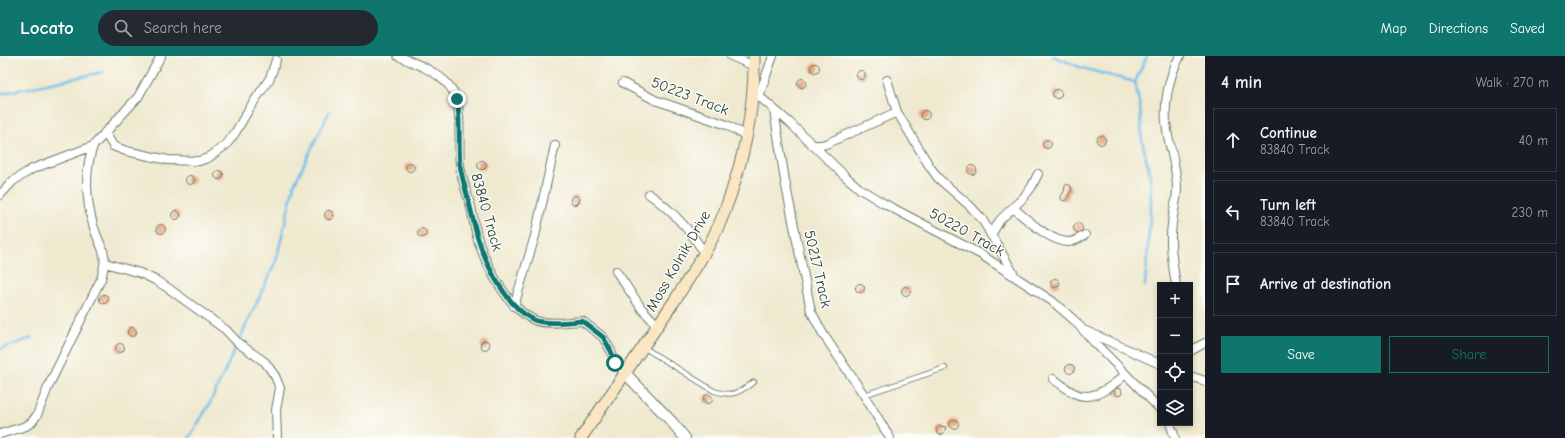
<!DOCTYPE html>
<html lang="en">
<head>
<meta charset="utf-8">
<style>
  :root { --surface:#171b24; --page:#242831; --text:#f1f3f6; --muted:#9ea1a6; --line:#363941; --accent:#0f766e }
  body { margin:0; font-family:"Comic Neue",sans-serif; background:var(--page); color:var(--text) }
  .controls { position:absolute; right:12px; bottom:12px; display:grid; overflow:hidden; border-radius:0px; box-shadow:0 2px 6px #0003 }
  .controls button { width:36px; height:36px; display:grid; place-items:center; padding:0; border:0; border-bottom:1px solid var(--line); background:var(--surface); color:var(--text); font:20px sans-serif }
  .stop { position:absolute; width:12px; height:12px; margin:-9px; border:3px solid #0f766e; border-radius:50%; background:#fff }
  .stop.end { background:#0f766e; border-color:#fff; box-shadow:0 1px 4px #0008 }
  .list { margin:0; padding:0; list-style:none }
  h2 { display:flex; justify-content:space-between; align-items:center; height:52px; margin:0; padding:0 16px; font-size:17px }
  h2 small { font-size:13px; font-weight:400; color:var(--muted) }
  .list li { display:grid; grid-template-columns:26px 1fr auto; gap:12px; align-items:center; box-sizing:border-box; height:64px; margin:0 8px 8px; padding:0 8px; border:1px solid var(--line); border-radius:0px }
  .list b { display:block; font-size:15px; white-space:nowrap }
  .list p { margin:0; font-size:13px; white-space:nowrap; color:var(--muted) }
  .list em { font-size:13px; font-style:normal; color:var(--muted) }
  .actions { display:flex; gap:8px; padding:12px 16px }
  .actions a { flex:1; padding:9px 0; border:1px solid var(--accent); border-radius:0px; text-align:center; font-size:14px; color:var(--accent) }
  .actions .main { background:var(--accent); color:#fff }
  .icon { flex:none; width:22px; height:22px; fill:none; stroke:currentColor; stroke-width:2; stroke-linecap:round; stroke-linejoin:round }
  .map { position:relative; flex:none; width:1205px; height:382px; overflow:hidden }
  header { display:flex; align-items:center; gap:24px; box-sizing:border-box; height:56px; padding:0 20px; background:var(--accent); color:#fff }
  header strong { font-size:19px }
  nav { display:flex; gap:22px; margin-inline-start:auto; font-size:14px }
  .search { width:280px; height:36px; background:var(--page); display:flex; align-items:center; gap:10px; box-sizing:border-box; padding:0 14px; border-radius:22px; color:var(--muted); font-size:15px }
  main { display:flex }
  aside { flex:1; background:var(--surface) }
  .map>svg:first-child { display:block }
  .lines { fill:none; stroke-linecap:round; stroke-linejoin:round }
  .stream { stroke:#6dbee8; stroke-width:2.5 }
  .building { fill:#eea67f }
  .service-casing { stroke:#68796a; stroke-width:6 }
  .minor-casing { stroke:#68796a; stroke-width:10 }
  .tertiary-casing { stroke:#68796a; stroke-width:12 }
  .secondary-casing { stroke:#68796a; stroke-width:13 }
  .service { stroke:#fff; stroke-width:4 }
  .minor { stroke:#fff; stroke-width:8 }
  .tertiary { stroke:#fff; stroke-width:10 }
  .secondary { stroke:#fbe6c4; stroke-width:11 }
  .route { stroke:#0f766e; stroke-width:5 }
  .labels { text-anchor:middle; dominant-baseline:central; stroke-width:3; stroke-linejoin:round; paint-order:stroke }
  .street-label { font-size:15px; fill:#1f3d34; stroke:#fdfcf7 }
</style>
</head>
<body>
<header>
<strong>Locato</strong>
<div class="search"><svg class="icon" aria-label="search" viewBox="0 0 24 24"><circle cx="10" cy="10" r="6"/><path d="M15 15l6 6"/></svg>Search here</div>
<nav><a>Map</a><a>Directions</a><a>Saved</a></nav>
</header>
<main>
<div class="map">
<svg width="1205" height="382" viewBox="0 0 1205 382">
  <rect width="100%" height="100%" fill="#fdfcf7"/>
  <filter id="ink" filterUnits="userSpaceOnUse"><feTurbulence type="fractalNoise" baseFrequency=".025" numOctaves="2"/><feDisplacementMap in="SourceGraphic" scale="8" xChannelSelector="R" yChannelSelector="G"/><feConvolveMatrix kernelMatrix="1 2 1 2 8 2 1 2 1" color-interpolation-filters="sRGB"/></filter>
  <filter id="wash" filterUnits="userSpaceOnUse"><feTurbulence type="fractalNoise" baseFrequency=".012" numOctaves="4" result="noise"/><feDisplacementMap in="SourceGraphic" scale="16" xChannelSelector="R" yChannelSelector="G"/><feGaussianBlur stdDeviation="0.9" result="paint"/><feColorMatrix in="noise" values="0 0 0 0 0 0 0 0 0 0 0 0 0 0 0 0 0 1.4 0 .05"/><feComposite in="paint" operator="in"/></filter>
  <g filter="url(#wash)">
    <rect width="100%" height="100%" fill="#efe9cf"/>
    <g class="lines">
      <!-- stream -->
      <path class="stream" d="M1053,0L1082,12L1135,26
        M0,38L103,16
        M1145,230L1151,149L1150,119L1142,84L1140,51L1135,26L1147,0
        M0,293L32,282
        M189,382L209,349L276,205L294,129L329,56"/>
    </g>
    <g id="blocks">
      <!-- building -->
      <path class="building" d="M810.5 12a4.5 4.5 0 1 1 9 0a4.5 4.5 0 1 1-9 0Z
        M856.5 19a4.5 4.5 0 1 1 9 0a4.5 4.5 0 1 1-9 0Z
        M797.5 27a4.5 4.5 0 1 1 9 0a4.5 4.5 0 1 1-9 0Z
        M1052.5 38a4.5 4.5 0 1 1 9 0a4.5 4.5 0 1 1-9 0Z
        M920.5 59a4.5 4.5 0 1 1 9 0a4.5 4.5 0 1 1-9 0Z
        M1096.5 84a4.5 4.5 0 1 1 9 0a4.5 4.5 0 1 1-9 0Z
        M1042.5 88a4.5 4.5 0 1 1 9 0a4.5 4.5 0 1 1-9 0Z
        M477.5 109a4.5 4.5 0 1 1 9 0a4.5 4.5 0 1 1-9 0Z
        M405.5 111a4.5 4.5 0 1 1 9 0a4.5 4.5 0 1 1-9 0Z
        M967.5 114a4.5 4.5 0 1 1 9 0a4.5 4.5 0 1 1-9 0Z
        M214.5 119a4.5 4.5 0 1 1 9 0a4.5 4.5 0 1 1-9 0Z
        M185.5 124a4.5 4.5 0 1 1 9 0a4.5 4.5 0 1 1-9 0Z
        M1067,128L1071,130L1072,134L1069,138L1068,143L1063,145L1061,143V139L1064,136L1065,130Z
        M570.5 144a4.5 4.5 0 1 1 9 0a4.5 4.5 0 1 1-9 0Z
        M324.5 159a4.5 4.5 0 1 1 9 0a4.5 4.5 0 1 1-9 0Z
        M171.5 159a4.5 4.5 0 1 1 9 0a4.5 4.5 0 1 1-9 0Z
        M1073.5 172a4.5 4.5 0 1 1 9 0a4.5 4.5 0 1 1-9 0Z
        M156.5 173a4.5 4.5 0 1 1 9 0a4.5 4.5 0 1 1-9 0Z
        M417.5 177a4.5 4.5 0 1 1 9 0a4.5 4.5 0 1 1-9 0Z
        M1050.5 227a4.5 4.5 0 1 1 9 0a4.5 4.5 0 1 1-9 0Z
        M855.5 232a4.5 4.5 0 1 1 9 0a4.5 4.5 0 1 1-9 0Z
        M901.5 235a4.5 4.5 0 1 1 9 0a4.5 4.5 0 1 1-9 0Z
        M99.5 243a4.5 4.5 0 1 1 9 0a4.5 4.5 0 1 1-9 0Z
        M127.5 276a4.5 4.5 0 1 1 9 0a4.5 4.5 0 1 1-9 0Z
        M480.5 289a4.5 4.5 0 1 1 9 0a4.5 4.5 0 1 1-9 0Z
        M115.5 292a4.5 4.5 0 1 1 9 0a4.5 4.5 0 1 1-9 0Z
        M1065.5 313a4.5 4.5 0 1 1 9 0a4.5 4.5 0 1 1-9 0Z
        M1114 336a4 4 0 1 1 8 0a4 4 0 1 1-8 0Z
        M703.5 343a4.5 4.5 0 1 1 9 0a4.5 4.5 0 1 1-9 0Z
        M949.5 368a4.5 4.5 0 1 1 9 0a4.5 4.5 0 1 1-9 0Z
        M939,370L946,371L944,377L940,379L937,377L936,374Z"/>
    </g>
  </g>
  <g filter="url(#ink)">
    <use href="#blocks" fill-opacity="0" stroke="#68796a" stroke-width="1"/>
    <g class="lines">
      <defs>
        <path id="service" d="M643,291L714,335C734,341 738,337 754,326
          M864,339L945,312"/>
        <path id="minor" d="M398,0C417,8 442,17 453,35C463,51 458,90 460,110C462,124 467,138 471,151C473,162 475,173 478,184C487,211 507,251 534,264C545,269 570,266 582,265L603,281L611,295L615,307L625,317
          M731,0L754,10
          M887,24L897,56L930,111L938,122L970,150L982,163L1015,220
          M623,27L655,44L727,69L746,80
          M753,35L790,67L846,121L860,133L883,147L980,198L1052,245L1074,264L1094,286L1160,353
          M759,40L773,0
          M774,54L785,125L811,255L823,278L864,339L890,382
          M105,76L113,90L126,95L168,104L199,105L208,102L226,89L235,77L249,53L270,22L276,4
          M812,89H821L826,88L897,56
          M649,138C671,154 690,173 704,197
          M0,139L13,125L32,113L93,90
          M1013,152C1027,163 1049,185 1068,186C1074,186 1080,182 1085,179
          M991,179L1000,164L1023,142L1031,132L1038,118
          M105,207L140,217L155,224L168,232L226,274L238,287L265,306L275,320L280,332L276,354L277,382
          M616,215L642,253L658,270
          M1176,229C1173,210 1169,188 1172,168C1173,156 1177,144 1177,132C1177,112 1170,94 1167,74C1163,50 1168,22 1180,0
          M514,250L535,180L555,89
          M1086,275L1160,308
          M1190,295L1205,287
          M1190,320L1205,325
          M1053,323C1060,327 1066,333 1074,337C1093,347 1112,330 1126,318
          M1170,367L1175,382
          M0,378L26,370L32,366L37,359L49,329L101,223C109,194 102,197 94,172C86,146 84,116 93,90L138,41L161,0"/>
        <path id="tertiary" d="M625,317L672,366L685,382"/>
        <path id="secondary" d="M581,382C612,336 644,290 675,244C693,216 712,188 724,157C743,107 755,53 754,0"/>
      </defs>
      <!-- service casing -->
      <use href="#service" class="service-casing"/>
      <!-- minor casing -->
      <use href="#minor" class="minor-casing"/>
      <!-- tertiary casing -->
      <use href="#tertiary" class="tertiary-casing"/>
      <!-- secondary casing -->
      <use href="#secondary" class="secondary-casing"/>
      <!-- service -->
      <use href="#service" class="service"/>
      <!-- minor -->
      <use href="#minor" class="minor"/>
      <!-- tertiary -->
      <use href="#tertiary" class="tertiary"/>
      <!-- secondary -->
      <use href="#secondary" class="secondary"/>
    </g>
  </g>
  <g class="lines" filter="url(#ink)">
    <!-- route -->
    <path class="route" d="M457,43C461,65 458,87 460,109C462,123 467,137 470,151C473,162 475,173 478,183C487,211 507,251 534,264C545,269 570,266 582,265L603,281L611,295L615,307"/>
  </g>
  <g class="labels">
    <!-- street labels -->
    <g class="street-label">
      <text transform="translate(690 40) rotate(21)">50223 Track</text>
      <text transform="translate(487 156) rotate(74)">83840 Track</text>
      <text transform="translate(967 176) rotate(29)">50220 Track</text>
      <text transform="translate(678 205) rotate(-60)">Moss Kolnik Drive</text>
      <text transform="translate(818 213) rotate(77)">50217 Track</text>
    </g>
  </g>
</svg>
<div class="controls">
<button>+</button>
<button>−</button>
<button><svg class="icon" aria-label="locate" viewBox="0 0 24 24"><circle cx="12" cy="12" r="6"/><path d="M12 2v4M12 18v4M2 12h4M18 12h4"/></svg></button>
<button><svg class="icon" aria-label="layers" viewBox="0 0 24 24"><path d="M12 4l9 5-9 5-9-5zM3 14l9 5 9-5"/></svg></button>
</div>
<div class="stop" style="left:615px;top:307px"></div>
<div class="stop end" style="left:457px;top:43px"></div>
</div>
<aside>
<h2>4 min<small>Walk · 270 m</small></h2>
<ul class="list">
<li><svg class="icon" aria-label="ahead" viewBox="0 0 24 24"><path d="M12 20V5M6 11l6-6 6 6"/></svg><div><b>Continue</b><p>83840 Track</p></div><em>40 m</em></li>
<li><svg class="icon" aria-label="left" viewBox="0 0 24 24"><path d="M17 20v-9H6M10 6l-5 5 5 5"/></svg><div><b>Turn left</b><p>83840 Track</p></div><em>230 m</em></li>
<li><svg class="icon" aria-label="arrive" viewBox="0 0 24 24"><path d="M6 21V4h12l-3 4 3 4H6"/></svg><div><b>Arrive at destination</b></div></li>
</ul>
<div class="actions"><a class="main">Save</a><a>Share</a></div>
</aside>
</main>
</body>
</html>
